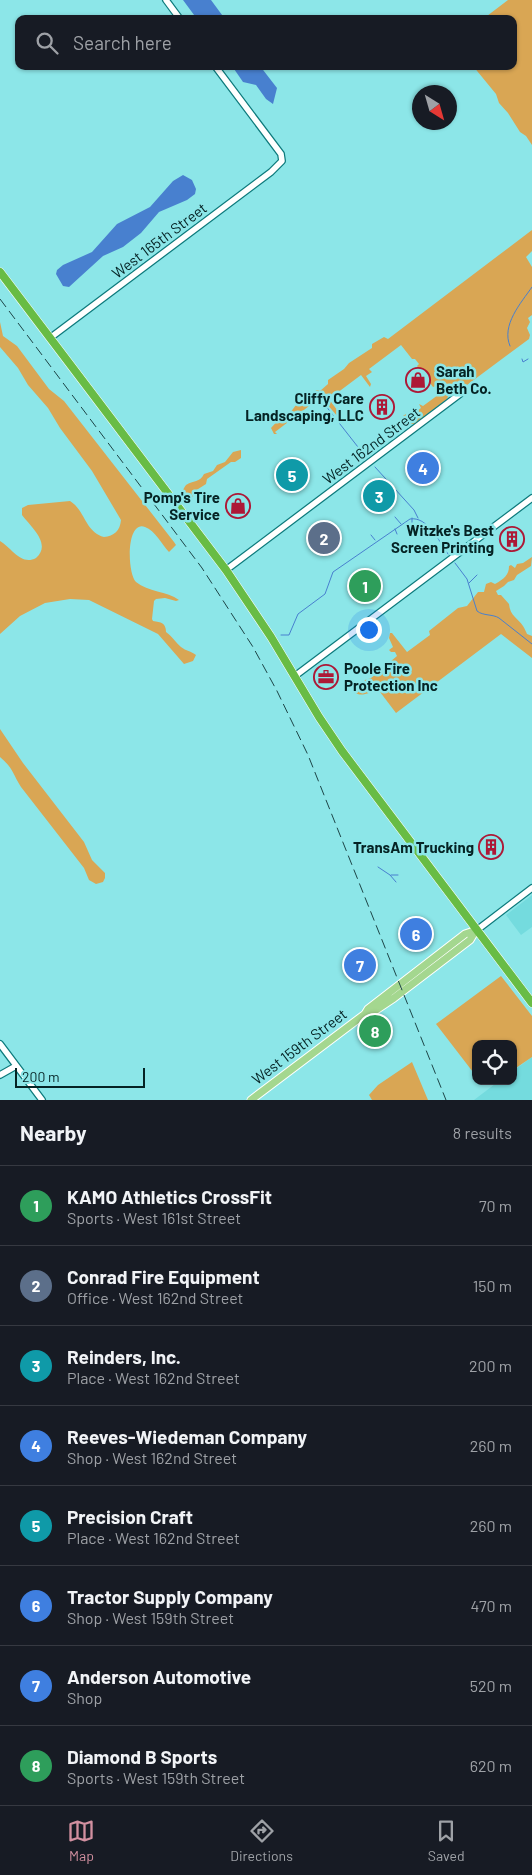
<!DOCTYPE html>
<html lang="en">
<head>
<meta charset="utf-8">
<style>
  :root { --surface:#171b24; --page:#242831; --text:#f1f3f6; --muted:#9ea1a6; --line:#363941; --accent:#d290a0 }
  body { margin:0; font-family:Barlow,sans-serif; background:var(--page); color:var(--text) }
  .controls { position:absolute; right:15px; bottom:15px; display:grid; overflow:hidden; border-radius:10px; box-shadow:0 1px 4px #0004 }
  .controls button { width:45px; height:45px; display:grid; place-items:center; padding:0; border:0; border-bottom:1px solid var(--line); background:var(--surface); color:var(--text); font:25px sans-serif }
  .compass { position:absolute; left:412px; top:85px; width:45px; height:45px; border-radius:50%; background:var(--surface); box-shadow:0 1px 4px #0004; rotate:143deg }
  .scale { position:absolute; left:15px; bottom:12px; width:130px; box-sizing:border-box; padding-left:5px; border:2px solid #052324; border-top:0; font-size:14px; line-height:18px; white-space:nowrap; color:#052324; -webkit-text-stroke:4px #8ce6e8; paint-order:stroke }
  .you { position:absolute; left:368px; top:629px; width:18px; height:18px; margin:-12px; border:4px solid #fff; border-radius:50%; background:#1a73e8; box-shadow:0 0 0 8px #1a73e833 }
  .badge { display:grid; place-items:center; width:32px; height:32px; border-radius:50%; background:var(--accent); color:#fff; font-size:16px; font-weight:700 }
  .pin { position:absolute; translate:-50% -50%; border:2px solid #fff; box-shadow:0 1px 5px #0006 }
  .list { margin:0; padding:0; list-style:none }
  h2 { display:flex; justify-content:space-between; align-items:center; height:65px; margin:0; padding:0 20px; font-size:21px }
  h2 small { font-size:16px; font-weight:400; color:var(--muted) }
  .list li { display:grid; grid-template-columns:32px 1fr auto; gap:15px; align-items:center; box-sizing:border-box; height:80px; padding:0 20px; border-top:1px solid var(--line) }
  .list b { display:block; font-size:19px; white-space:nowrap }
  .list p { margin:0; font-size:16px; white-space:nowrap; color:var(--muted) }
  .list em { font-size:16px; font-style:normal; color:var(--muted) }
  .icon { flex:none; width:28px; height:28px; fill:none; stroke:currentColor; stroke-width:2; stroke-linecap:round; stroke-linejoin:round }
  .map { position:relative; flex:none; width:532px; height:1100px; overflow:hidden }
  .search { position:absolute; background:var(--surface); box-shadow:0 1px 4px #0004; left:15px; right:15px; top:15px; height:55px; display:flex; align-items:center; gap:12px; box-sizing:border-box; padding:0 18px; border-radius:10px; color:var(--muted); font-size:19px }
  .sheet { height:705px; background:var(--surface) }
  nav { display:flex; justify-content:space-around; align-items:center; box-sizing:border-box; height:70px; border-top:1px solid var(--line); background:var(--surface); font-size:14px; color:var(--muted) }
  nav a { display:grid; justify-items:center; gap:2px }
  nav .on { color:var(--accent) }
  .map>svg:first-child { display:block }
  .built { fill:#74dbde }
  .green { fill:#d9a654 }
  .water { fill:#4880cf }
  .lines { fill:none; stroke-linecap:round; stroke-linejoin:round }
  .stream { stroke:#4880cf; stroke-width:1 }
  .minor-casing { stroke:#0d7a7c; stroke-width:8 }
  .major-casing { stroke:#fff; stroke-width:9 }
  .highway-casing { stroke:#fff; stroke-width:9 }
  .minor { stroke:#fff; stroke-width:5.5 }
  .major { stroke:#a4d78f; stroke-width:7 }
  .highway { stroke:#68bc45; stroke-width:8 }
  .rail { stroke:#1d4547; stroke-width:1; stroke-dasharray:10 5; stroke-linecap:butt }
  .labels { text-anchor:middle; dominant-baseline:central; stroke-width:5; stroke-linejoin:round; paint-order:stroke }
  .street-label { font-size:15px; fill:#052324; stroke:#8ce6e8 }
  .poi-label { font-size:15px; font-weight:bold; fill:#052324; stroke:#8ce6e8; text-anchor:end }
</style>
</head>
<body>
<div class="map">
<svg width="532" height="1100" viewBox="0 0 532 1100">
  <rect width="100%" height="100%" fill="#8ce6e8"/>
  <!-- built -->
  <path class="built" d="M532,895V927L521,935L506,915Z
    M532,1057V1100H474L499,1081H513V1071Z"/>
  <!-- green -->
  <path class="green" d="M508,0H532V145L526,136L520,132L508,113L499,103L496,94L473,66H513V19H483Z
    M532,230V251L526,257L532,267V315L528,318L530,322L527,328L530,335L529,339L467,385L454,386L451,389L447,399L414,424H410L403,416L406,414L409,417L421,408L419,404L423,406L438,395L436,391L438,388L436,386L433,387L430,383L428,385L429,382L417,366L419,364L415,359H412L401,345L369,369L372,372L366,376L371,384L370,387L361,375L329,399L340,414L338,417L320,396L321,402L325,404V408H323L317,400L275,432L277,434H274L271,428L282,416L290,413L296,405L304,403L314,395L316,390L320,391L328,384V380L344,369L349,363L372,348V344L384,337L388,339Z
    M0,322L3,336L17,346L49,389L64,401L174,542L176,545L169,552C162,545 155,530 145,527C126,520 127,573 136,582C148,592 167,591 179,600L176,601L165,598L156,599L154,601L152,619L153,621C161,622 166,623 166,632C172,636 176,643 181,647C186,651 191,651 196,655L193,661L184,664L158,634L89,600L70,599L45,603L20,616L0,634V541C12,548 21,566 36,558C52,544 31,527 22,515V508L28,505L70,501C85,510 85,532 104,537C114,536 120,531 121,520L92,471L60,428L48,408L28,385L18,368L0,347Z
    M241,450V458L235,462H231L207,479L206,484L195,491L196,494L191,498L189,504L182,503L178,495C182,493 183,489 186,485C193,480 200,483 204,474L213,471L217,465L225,462L233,452Z
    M532,557L531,566L517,575L514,580L508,582L504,586L496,591L498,595H501L509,604C510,616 518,618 523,626C525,629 526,632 527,634L532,636V658L501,634L396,713L374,684L367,689L369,693C365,694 360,696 356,693V688L363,683L365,680L371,678L397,656L395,652H391L389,650L393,647L389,638L390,633H392L407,652L430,635L429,631L458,608L467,606L478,592H484L486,584L491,582L495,584C504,579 509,575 509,566L511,565L515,568L517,564L523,563Z
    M0,729L23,763L84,842L92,860L105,873V878L103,882L96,884L89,880L84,868L21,787C12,773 14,769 0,757Z
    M501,976L532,1016V1057L513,1070V1044H476V1076L436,1024Z
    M412,1062L428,1100H372L369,1095L378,1085Z"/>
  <!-- water -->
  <path class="water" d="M183,0H211L225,19H197Z
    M232,66H260L277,88L273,104L266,99L256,85L243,82Z
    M183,175L192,180L196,189L195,194L187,200L159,212L141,233L123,247L103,256L69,287L63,286L56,274L57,270L63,265L92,252L117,224L150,207L173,181Z"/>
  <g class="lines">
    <!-- stream -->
    <path class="stream" d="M510,346C501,325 521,303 532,287
      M522,359L523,362L528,359
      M316,397L318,396L365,456
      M375,467L414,510L418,518
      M395,517L401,524
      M412,518V527
      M395,529L397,534
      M371,535L375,540
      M455,563L467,579L477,611C483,616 493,614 499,618L532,644
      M469,583L477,575
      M281,635H289L298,614L325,594L333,572L410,519C427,516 439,541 448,554
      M466,849L467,843
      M378,867L390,875L396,882
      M391,875H398"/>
    <defs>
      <path id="minor" d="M166,0L180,19
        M50,338L271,172L282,161L281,154L215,66
        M226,570L460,394
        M295,676L532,498
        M477,930L532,888
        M0,1044L42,1100
        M0,1075L16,1066"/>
      <path id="major" d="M365,1014L373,1012L394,998L470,940L476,930
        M251,1100L365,1014L368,1009L465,934L477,930"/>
      <path id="highway" d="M0,272L226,570L271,637L319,717L342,751L532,1003"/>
    </defs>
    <!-- minor casing -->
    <use href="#minor" class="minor-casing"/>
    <!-- major casing -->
    <use href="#major" class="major-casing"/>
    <!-- highway casing -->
    <use href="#highway" class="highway-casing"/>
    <!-- minor -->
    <use href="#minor" class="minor"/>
    <!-- major -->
    <use href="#major" class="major"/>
    <!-- highway -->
    <use href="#highway" class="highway"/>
    <!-- rail -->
    <path class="rail" d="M0,299L202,568L253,647L277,691L308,755L446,1100"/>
  </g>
  <!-- icons -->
  <defs>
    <symbol id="shop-ring" viewBox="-11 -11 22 22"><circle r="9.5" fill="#8ce6e8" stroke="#ad1836" stroke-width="1.5"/><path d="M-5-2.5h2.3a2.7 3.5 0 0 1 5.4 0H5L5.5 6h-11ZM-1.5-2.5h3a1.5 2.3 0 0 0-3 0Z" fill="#ad1836"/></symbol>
    <symbol id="building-ring" viewBox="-11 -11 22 22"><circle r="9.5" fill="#8ce6e8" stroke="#ad1836" stroke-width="1.5"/><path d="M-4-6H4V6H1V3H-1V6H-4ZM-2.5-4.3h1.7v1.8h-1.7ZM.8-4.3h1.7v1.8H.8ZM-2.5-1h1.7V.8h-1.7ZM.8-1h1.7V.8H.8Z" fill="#ad1836"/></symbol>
    <symbol id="office-ring" viewBox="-11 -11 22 22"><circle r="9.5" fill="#8ce6e8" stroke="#ad1836" stroke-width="1.5"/><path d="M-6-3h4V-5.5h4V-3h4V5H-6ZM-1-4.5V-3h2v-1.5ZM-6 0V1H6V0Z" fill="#ad1836"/></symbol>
  </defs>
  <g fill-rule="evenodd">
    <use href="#shop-ring" x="404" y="366" width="28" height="28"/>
    <use href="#building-ring" x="368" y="393" width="28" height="28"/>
    <use href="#shop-ring" x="224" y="492" width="28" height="28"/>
    <use href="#building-ring" x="498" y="525" width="28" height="28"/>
    <use href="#office-ring" x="312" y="663" width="28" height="28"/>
    <use href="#building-ring" x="477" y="833" width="28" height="28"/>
  </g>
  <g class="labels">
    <!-- street labels -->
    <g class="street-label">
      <text transform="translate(159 240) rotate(-37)">West 165th Street</text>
      <text transform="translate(371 445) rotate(-37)">West 162nd Street</text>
      <text transform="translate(299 1046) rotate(-37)">West 159th Street</text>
    </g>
    <!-- poi labels -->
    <g class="poi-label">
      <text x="436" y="371" text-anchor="start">Sarah<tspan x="436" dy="17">Beth Co.</tspan></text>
      <text x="364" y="398">Cliffy Care<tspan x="364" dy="17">Landscaping, LLC</tspan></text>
      <text x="220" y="497">Pomp's Tire<tspan x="220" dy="17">Service</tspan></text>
      <text x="494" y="530">Witzke's Best<tspan x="494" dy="17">Screen Printing</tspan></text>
      <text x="344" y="668" text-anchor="start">Poole Fire<tspan x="344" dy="17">Protection Inc</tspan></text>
      <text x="474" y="847">TransAm Trucking</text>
    </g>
  </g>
</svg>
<div class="controls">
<button><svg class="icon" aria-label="locate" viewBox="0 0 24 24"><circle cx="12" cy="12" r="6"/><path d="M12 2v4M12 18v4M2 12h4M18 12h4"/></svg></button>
</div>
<svg class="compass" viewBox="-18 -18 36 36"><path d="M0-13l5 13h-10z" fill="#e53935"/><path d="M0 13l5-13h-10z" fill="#9ea1a6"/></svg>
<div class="scale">200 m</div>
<div class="you"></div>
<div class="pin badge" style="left:365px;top:586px;background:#2e9e5b">1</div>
<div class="pin badge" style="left:324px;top:538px;background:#5c6f8a">2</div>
<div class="pin badge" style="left:379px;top:496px;background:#0f9aa8">3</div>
<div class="pin badge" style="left:423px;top:468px;background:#3f7fe0">4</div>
<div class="pin badge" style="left:292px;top:475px;background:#0f9aa8">5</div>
<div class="pin badge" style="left:416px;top:934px;background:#3f7fe0">6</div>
<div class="pin badge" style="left:360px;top:965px;background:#3f7fe0">7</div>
<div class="pin badge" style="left:375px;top:1031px;background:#2e9e5b">8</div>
<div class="search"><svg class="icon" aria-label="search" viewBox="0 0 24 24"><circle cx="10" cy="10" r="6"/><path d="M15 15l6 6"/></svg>Search here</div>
</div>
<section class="sheet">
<h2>Nearby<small>8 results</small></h2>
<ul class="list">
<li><span class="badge" style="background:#2e9e5b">1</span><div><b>KAMO Athletics CrossFit</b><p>Sports · West 161st Street</p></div><em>70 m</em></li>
<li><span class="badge" style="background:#5c6f8a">2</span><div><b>Conrad Fire Equipment</b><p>Office · West 162nd Street</p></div><em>150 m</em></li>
<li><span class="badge" style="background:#0f9aa8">3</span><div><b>Reinders, Inc.</b><p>Place · West 162nd Street</p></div><em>200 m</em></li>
<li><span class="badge" style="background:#3f7fe0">4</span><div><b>Reeves-Wiedeman Company</b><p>Shop · West 162nd Street</p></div><em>260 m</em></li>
<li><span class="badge" style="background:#0f9aa8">5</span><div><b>Precision Craft</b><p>Place · West 162nd Street</p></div><em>260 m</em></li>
<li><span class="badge" style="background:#3f7fe0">6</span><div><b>Tractor Supply Company</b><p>Shop · West 159th Street</p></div><em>470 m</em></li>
<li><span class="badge" style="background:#3f7fe0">7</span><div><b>Anderson Automotive</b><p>Shop</p></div><em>520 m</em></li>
<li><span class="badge" style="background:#2e9e5b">8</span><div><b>Diamond B Sports</b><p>Sports · West 159th Street</p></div><em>620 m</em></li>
</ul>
</section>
<nav>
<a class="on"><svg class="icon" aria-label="map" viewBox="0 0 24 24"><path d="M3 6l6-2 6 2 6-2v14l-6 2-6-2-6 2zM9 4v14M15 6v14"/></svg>Map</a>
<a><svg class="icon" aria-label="directions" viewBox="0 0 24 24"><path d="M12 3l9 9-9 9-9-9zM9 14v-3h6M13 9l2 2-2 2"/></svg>Directions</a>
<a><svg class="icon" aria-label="saved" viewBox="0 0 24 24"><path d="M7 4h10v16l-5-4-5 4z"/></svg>Saved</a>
</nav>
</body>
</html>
